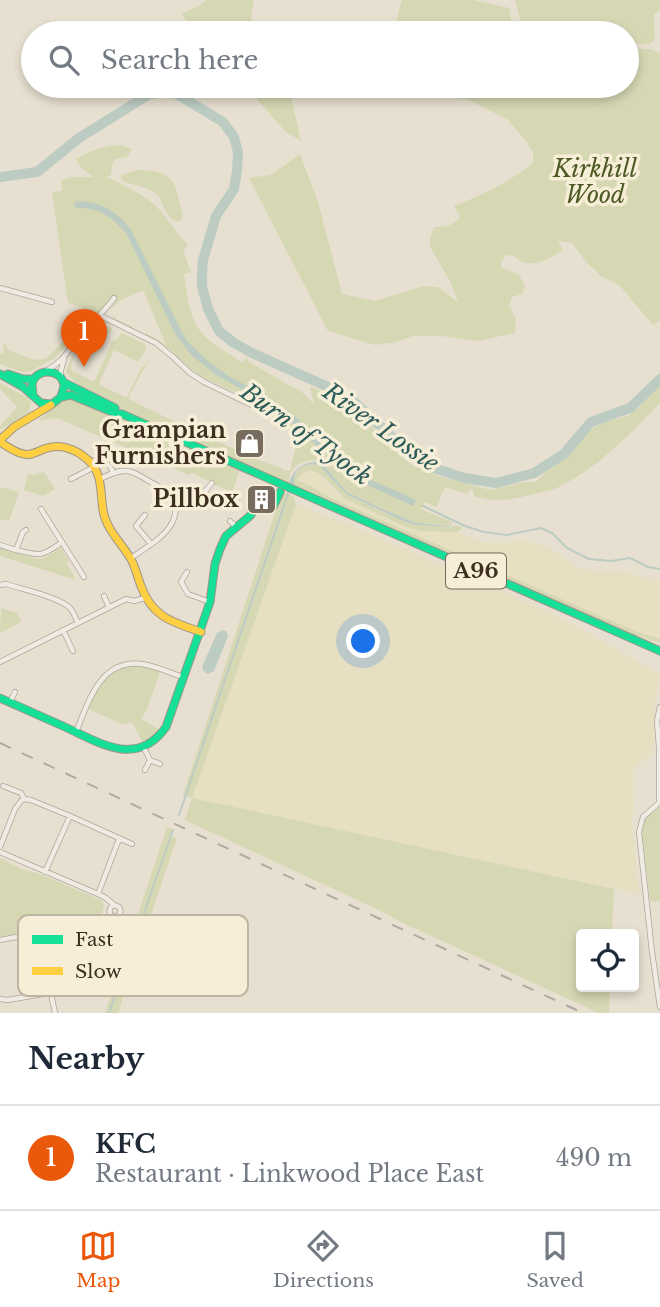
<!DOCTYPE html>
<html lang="en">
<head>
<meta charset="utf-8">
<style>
  :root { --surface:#fff; --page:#f2f2f3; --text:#1f2937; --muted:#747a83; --line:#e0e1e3; --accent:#ea580c }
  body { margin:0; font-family:"Libre Baskerville",serif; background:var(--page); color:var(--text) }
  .controls { position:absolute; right:21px; bottom:21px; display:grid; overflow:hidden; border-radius:7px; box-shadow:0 4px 10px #0003 }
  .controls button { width:63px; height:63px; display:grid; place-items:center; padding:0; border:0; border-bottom:2px solid var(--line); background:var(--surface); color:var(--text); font:35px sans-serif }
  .you { position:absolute; left:364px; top:642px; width:24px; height:24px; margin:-18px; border:5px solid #fff; border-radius:50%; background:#1a73e8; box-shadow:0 0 0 10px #1a73e833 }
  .badge { display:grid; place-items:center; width:46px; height:46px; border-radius:50%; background:var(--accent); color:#fff; font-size:23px; font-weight:700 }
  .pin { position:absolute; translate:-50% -58px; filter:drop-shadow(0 2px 4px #0008) }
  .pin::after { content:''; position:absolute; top:37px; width:24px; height:21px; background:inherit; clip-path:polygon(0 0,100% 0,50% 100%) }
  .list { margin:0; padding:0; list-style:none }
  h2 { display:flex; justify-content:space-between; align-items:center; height:91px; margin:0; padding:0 28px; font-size:30px }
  h2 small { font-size:23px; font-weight:400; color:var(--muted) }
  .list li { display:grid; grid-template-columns:46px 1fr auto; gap:21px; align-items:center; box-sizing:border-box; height:105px; padding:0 28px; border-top:2px solid var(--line) }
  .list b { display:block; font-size:26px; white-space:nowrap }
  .list p { margin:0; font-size:23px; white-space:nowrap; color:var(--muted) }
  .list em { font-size:23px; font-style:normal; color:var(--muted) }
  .icon { flex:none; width:38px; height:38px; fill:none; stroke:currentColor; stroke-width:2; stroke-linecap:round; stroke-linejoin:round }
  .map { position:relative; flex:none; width:660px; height:1013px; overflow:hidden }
  .search { position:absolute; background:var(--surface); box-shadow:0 4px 10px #0003; left:21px; right:21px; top:21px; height:77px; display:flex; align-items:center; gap:18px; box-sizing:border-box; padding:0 24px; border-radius:38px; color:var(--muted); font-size:26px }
  .sheet { height:196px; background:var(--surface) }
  nav { display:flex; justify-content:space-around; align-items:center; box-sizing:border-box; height:98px; border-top:2px solid var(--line); background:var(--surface); font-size:19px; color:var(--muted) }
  nav a { display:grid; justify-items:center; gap:4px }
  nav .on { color:var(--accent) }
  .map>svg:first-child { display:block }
  .farmland { fill:#e6dfc2 }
  .green { fill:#d6d7b3 }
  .water { fill:#bcccc2 }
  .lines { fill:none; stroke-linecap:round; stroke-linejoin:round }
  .stream { stroke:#bcccc2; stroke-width:2 }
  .river { stroke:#bcccc2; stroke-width:10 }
  .street-casing { stroke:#ada599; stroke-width:6 }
  .fast-casing { stroke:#9c958a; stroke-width:9 }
  .slow-casing { stroke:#9c958a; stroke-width:9 }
  .street { stroke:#efebe3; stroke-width:4.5 }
  .fast { stroke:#16e098; stroke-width:7 }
  .slow { stroke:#ffcf43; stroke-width:7 }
  .rail { stroke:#afaaa2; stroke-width:2; stroke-dasharray:12 12; stroke-linecap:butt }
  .labels { text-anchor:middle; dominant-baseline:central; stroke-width:7; stroke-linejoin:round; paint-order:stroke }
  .shield { fill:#f7eed8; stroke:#756857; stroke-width:2 }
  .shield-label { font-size:21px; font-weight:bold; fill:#3d2e20 }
  .park-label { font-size:23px; font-style:italic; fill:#4d5a26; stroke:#f7eed8 }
  .poi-label { font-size:23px; font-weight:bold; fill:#3d2e20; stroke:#f7eed8; text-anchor:end }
  .water-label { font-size:24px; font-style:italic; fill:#2f5d5a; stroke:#f7eed8 }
  .key { fill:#f7eed8; stroke:#bfb4a1; stroke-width:2 }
  .key-label { font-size:19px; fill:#3d2e20 }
</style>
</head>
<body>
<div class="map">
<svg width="660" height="1013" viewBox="0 0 660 1013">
  <rect width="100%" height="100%" fill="#e7e0d1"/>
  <!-- farmland -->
  <path class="farmland" d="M311,470L318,472L337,494L346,499L406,527L421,531L458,532L482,542L498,543L523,540L537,543L548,547L578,567L593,571L627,572L644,578L660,579V639L637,632L511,577L329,497L313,487L297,480L299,476Z
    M296,504L348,524L542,609L589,633L660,674L655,703L654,742L652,753L633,770L634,804L632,823L639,894L192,798Z"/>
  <!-- green -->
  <path class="green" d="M207,0H254L251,18L256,33H198L181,14L199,6Z
    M402,0H474L509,8L512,25L521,23L515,0H660V10L654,15C653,25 656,32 654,41L646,45L627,41V33H399L397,18Z
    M638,49H651L660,54V320L653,325L620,286L601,276L587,263L572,243L558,241L563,250C552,257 536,267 523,262C517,259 514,255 507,255L502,260L501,267L519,275L525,286L522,294L512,297L509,305L516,319L515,333L478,341L441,336H413L396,342L375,345L328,331L249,178L271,175L300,154L318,202L342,294L375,301L424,286L438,287L458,302L450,281L430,247V239L434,227C446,227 454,226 460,216L454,206C481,195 510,182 533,163V152L526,141L508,120L469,100L448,96L433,86H604L607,87L608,86H627C627,74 631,59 638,49Z
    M245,86H284L291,97L301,141L286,132Z
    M121,145L132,149L127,157L115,159L112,166L111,175L107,177C123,185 141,193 155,205C167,217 175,232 187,244L186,248L183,249L190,270L192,272L184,274C189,303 188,325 214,344C223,351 233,355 242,363L247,357L248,361L292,387L300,390L314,404L310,387L341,397L363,413L377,434L386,444L412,465L444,478L491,490L523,482H535L551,468L565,460L585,434L601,423L628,416L640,406L652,391L660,384V403C629,435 599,467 559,487C551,491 541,492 533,494C512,500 494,503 474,496L473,490H469L468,494L445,487L436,507L425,502L421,509L452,522V525L416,523L367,502L347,492L320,461C303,458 288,467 289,483L122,410L114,405V403C98,395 75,388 66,371C71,357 93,319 112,328V331L104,337L97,333L94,337L91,334C83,345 70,357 71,370L93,381L95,380L111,345V342L118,338L122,333L145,344L146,349L138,362L114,350L100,381V385L125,397H127L141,369L149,360L129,396L130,400L205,436L206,434L213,437V439C235,449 257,461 282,468V470L290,471L298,437L295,435L296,432L263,405L200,376L186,365L168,348L145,335L146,333L166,345L143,290C135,294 99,306 116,319C121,322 128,324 133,327L132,328L113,318L111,309L117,299L112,297L98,313L68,303L52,192L62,191L61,180L72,177H94L81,168L76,159C93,150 102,146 121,145Z
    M137,170C178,170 175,185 183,218L181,221H174C166,215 164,206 159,197C151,187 133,185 122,181L121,175Z
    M68,336L72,339L55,358L29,372H22L0,364V353L4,354L3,342L7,346L8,350C45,364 41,366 68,336Z
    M0,383L28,398L31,403L29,412L0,430V426L17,407L0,389Z
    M68,399L98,408L239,471L232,493L192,473L189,475L57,418L39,421C47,411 56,403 68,399Z
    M310,464L319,465L346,494L383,512L416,525L463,527L458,532L421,531L406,527L346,499C330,488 314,454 297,480L313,487L329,497L637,632L660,639V643L632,634L304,489H298L294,485C293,473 299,467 310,464Z
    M44,472L55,489L43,496L24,490L28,474L34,475Z
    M0,487L19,492L9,521L0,519Z
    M282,491L293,496L296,504L192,798L614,889L612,934H581V987H610L609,1013H599L401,922L381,911L185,820L192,798L183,795Z
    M0,547L38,559L44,558L61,548L69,561L67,564L76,580L0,556Z
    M1,608L17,613L22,622L0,633Z
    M134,666H143L160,672L147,709L141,719L160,730L157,735L143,744L133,723L121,724L89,709C97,686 108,669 134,666Z
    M660,807V900L655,902L650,901L642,830L645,819Z
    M167,827L173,830L171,836L177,838L118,1013H105Z
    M0,858L22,869L40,874L101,900L104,903L102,915L99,917L0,937Z"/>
  <!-- water -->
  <path class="water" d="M77,201C101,202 117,211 131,230L182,332L187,341L209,362L230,377L270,398L291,413L367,478L416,500L413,506L365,484L349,474L280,413L259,399L215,374L191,355L176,335L126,233C111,216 98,207 76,208L74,204Z
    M318,462L325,467L347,492L380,508L416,523L466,527L416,525L401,520L346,494L319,465C310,463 300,465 295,474L294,485L289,483C293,469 302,462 318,462Z
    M223,630L227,632L228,636L214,671L208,674L204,672L202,667L217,633Z"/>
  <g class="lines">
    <!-- stream -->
    <path class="stream" d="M423,506L465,526L484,532L507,535L541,528L552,533L567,548L589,559L611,561L630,558L648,567L660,569
      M179,815L289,491
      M109,1013L173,830"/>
    <!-- river -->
    <path class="river" d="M0,177L37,172L79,138L148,95L161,92L175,93L223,122L234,137L238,152L237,171L234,189L216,216L203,260L202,274V286L208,309L219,331L234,343L252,353L335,390L354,402L407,451L434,468L464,478L496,483L534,473L564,454L591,422L630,408L660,379"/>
    <defs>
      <path id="street" d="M0,288L52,302
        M101,316L156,343L173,357L190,373L204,382L256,407
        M46,371C67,359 69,348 84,331C94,320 105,311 114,298
        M61,377V370L64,359
        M91,462C101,458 110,463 113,473
        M71,479L94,467
        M100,479C108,475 118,470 127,471C134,472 141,476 147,480C164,489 183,497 173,521C166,537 145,548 131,558
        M204,492L212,498
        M175,507C193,503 200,498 212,483
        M41,509L84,577
        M145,515L136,526L151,544
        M230,521L236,527
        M0,545L16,550L23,532L26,530
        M16,550C40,556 41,557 61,543
        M187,572L181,582L188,594L210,602
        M0,585L6,584C21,589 59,597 70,608C74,612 75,618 78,623
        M104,596L109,607
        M63,630L73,651
        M0,662L126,599L134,601L145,598
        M10,702L15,692
        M660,707L657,721L659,747V803L643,817L639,832L652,952L660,1007
        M76,732C89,701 100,659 142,664C156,666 170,673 183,677
        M144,748L150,760L145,770
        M150,760L160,764
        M3,786L21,793L24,799
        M0,847L15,809L21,801L24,799L31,800L70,816L132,844
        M0,852L98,894L106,898L114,905
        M45,872L70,816
        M98,894L119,839
        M109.5 911a5.5 5.5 0 1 1 11 0a5.5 5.5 0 1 1-11 0Z
        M38,933L55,1013
        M0,940L90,923L107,919L113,916
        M0,999L8,1000L88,986L98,981L100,976L90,923"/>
      <path id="fast" d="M0,374L23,387L41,403L52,404L61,397L71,395L115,413L122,414L660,651
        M8,374L23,379H33
        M63,382L115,408
        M33,396C33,395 32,385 32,385C34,367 63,368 64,386C64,387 61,396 61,397
        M0,698C22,708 43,717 65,727C100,743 137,768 166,727L210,602L215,564L220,549L226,536L251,515L255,507H273L280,492"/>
      <path id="slow" d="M0,440L14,427L51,405
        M0,442C7,446 15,453 24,454C30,456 37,452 44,449C60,443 76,449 88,460C103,473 100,492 103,510C106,529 119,540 129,556C135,564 137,576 141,586C152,617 172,622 201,632"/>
    </defs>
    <!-- street casing -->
    <use href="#street" class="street-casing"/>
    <!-- fast casing -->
    <use href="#fast" class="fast-casing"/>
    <!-- slow casing -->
    <use href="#slow" class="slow-casing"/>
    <!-- street -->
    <use href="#street" class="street"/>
    <!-- fast -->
    <use href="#fast" class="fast"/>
    <!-- slow -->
    <use href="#slow" class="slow"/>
    <!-- rail -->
    <path class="rail" d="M0,743L583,1013"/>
  </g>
  <!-- icons -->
  <defs>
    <symbol id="shop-square" viewBox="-11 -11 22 22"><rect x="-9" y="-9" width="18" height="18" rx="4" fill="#786c5e" stroke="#f7eed8"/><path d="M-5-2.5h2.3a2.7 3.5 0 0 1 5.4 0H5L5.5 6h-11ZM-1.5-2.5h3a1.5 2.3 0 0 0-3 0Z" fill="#fff"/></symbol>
    <symbol id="building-square" viewBox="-11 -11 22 22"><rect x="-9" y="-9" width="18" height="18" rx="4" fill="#786c5e" stroke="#f7eed8"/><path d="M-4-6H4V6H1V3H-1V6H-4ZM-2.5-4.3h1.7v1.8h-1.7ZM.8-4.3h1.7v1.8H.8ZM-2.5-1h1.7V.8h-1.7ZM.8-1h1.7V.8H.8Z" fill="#fff"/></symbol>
  </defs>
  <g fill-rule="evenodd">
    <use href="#shop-square" x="232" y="426" width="35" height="35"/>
    <use href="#building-square" x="244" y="482" width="35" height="35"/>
  </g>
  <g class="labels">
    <!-- shield labels -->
    <rect class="shield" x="446" y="553.5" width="60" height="35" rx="5"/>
    <g class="shield-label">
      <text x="476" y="571">A96</text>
    </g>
    <!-- park labels -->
    <g class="park-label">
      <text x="595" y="169">Kirkhill<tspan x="595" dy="26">Wood</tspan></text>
    </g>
    <!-- poi labels -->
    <g class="poi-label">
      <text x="226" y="430">Grampian<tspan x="226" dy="26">Furnishers</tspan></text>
      <text x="239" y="499">Pillbox</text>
    </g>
    <!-- water labels -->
    <g class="water-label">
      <text transform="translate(381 427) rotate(35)">River Lossie</text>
      <text transform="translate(306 434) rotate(36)">Burn of Tyock</text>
    </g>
  </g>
  <!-- legend -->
  <rect x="18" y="915" width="230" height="81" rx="10" class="key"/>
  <rect x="32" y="935" width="31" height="9" fill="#16e098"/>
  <rect x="32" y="967" width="31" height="8" fill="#ffcf43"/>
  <g class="key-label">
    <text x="75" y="946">Fast</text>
    <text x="75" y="978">Slow</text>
  </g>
</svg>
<div class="controls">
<button><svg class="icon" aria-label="locate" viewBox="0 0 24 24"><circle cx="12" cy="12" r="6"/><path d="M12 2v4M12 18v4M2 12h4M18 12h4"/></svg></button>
</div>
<div class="you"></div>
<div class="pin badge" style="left:84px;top:367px">1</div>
<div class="search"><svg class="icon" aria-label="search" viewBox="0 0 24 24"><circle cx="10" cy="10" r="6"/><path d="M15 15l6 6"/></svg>Search here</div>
</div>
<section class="sheet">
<h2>Nearby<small></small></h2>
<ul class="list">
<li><span class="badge">1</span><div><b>KFC</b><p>Restaurant · Linkwood Place East</p></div><em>490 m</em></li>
</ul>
</section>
<nav>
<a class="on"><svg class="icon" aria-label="map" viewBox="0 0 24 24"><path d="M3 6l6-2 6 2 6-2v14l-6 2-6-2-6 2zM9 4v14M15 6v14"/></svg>Map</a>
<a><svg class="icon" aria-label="directions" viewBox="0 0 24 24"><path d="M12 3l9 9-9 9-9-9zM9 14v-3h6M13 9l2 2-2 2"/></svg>Directions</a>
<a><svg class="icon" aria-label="saved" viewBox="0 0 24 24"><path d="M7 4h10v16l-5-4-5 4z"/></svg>Saved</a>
</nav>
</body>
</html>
